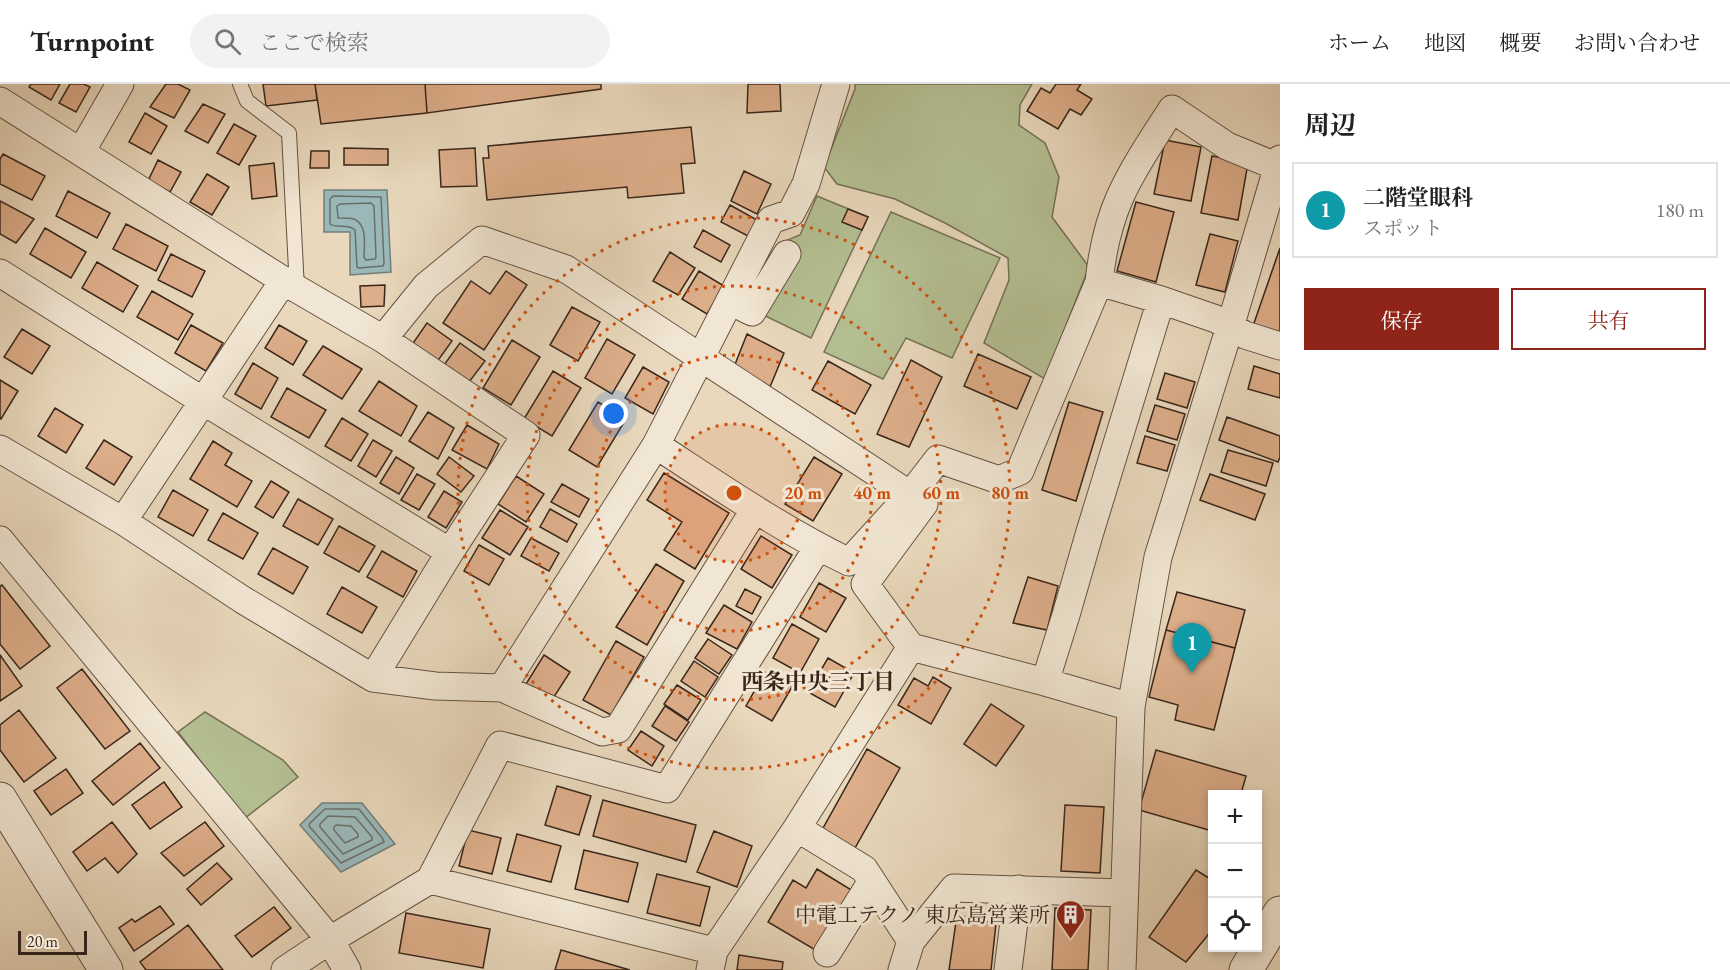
<!DOCTYPE html>
<html lang="ja">
<head>
<meta charset="utf-8">
<style>
  :root { --surface:#fff; --page:#f2f2f2; --text:#222; --muted:#767676; --line:#e0e0e0; --accent:#8f2418 }
  body { margin:0; font-family:"EB Garamond","Noto Serif JP",serif; background:var(--page); color:var(--text) }
  .controls { position:absolute; right:18px; bottom:18px; display:grid; overflow:hidden; border-radius:0px; box-shadow:0 3px 9px #0003 }
  .controls button { width:54px; height:54px; display:grid; place-items:center; padding:0; border:0; border-bottom:2px solid var(--line); background:var(--surface); color:var(--text); font:30px sans-serif }
  .scale { position:absolute; left:18px; bottom:15px; width:69px; box-sizing:border-box; padding-left:6px; border:3px solid #39261b; border-top:0; font-size:16px; line-height:21px; white-space:nowrap; color:#39261b; -webkit-text-stroke:4px #f1e6d3; paint-order:stroke }
  .you { position:absolute; left:614px; top:330px; width:21px; height:21px; margin:-15px; border:4px solid #fff; border-radius:50%; background:#1a73e8; box-shadow:0 0 0 9px #1a73e833 }
  .badge { display:grid; place-items:center; width:39px; height:39px; border-radius:50%; background:var(--accent); color:#fff; font-size:20px; font-weight:700 }
  .pin { position:absolute; translate:-50% -50px; filter:drop-shadow(0 2px 3px #0008) }
  .pin::after { content:''; position:absolute; top:32px; width:21px; height:18px; background:inherit; clip-path:polygon(0 0,100% 0,50% 100%) }
  .list { margin:0; padding:0; list-style:none }
  h2 { display:flex; justify-content:space-between; align-items:center; height:78px; margin:0; padding:0 24px; font-size:26px }
  h2 small { font-size:20px; font-weight:400; color:var(--muted) }
  .list li { display:grid; grid-template-columns:39px 1fr auto; gap:18px; align-items:center; box-sizing:border-box; height:96px; margin:0 12px 12px; padding:0 12px; border:2px solid var(--line); border-radius:0px }
  .list b { display:block; font-size:22px; white-space:nowrap }
  .list p { margin:0; font-size:20px; white-space:nowrap; color:var(--muted) }
  .list em { font-size:20px; font-style:normal; color:var(--muted) }
  .actions { display:flex; gap:12px; padding:18px 24px }
  .actions a { flex:1; padding:14px 0; border:2px solid var(--accent); border-radius:0px; text-align:center; font-size:21px; color:var(--accent) }
  .actions .main { background:var(--accent); color:#fff }
  .icon { flex:none; width:33px; height:33px; fill:none; stroke:currentColor; stroke-width:2; stroke-linecap:round; stroke-linejoin:round }
  .map { position:relative; flex:none; width:1280px; height:886px; overflow:hidden }
  header { display:flex; align-items:center; gap:36px; box-sizing:border-box; height:84px; padding:0 30px; background:var(--surface); border-bottom:2px solid var(--line) }
  header strong { font-size:28px }
  nav { display:flex; gap:33px; margin-inline-start:auto; font-size:21px }
  .search { width:420px; height:54px; background:var(--page); display:flex; align-items:center; gap:15px; box-sizing:border-box; padding:0 21px; border-radius:33px; color:var(--muted); font-size:22px }
  main { display:flex }
  aside { flex:1; background:var(--surface) }
  .map>svg:first-child { display:block }
  .green { fill:#b4bf92; stroke:#767256; stroke-width:1.5 }
  .water { fill:#9ab8ba; stroke:#737e7a; stroke-width:1.5 }
  .lines { fill:none; stroke-linecap:round; stroke-linejoin:round }
  .shore { stroke:#6a6f6a; stroke-width:1.5 }
  .building { fill:#ddae8a; stroke:#39261b; stroke-width:1.5 }
  .service-casing { stroke:#655243; stroke-width:16 }
  .minor-casing { stroke:#655243; stroke-width:29 }
  .tertiary-casing { stroke:#655243; stroke-width:35 }
  .service { stroke:#f1e6d3; stroke-width:14 }
  .minor { stroke:#f1e6d3; stroke-width:27 }
  .tertiary { stroke:#f1e6d3; stroke-width:33 }
  .ring { fill:none; stroke:#ce510e; stroke-width:3; stroke-dasharray:3 6 }
  .labels { text-anchor:middle; dominant-baseline:central; stroke-width:6; stroke-linejoin:round; paint-order:stroke }
  .poi-label { font-size:21px; fill:#39261b; stroke:#f1e6d3; text-anchor:end }
  .neighbourhood-label { font-size:22px; font-weight:bold; fill:#39261b; stroke:#f1e6d3 }
  .centre { fill:#ce510e; stroke:#f1e6d3; stroke-width:3 }
  .ring-label { font-size:18px; text-anchor:middle; font-weight:bold; fill:#ce510e; stroke:#f1e6d3; stroke-width:6; stroke-linejoin:round; paint-order:stroke }
</style>
</head>
<body>
<header>
<strong>Turnpoint</strong>
<div class="search"><svg class="icon" aria-label="search" viewBox="0 0 24 24"><circle cx="10" cy="10" r="6"/><path d="M15 15l6 6"/></svg>ここで検索</div>
<nav><a>ホーム</a><a>地図</a><a>概要</a><a>お問い合わせ</a></nav>
</header>
<main>
<div class="map">
<svg width="1280" height="886" viewBox="0 0 1280 886">
  <rect width="100%" height="100%" fill="#e9d8bc"/>
  <filter id="stains"><feTurbulence type="fractalNoise" baseFrequency=".00333" numOctaves="4"/><feColorMatrix values="0 0 0 0 .2 0 0 0 0 .09 0 0 0 0 .02 0 0 0 .5 -.17"/></filter>
  <radialGradient id="worn" r=".72"><stop offset=".6" stop-color="#630" stop-opacity="0"/><stop offset="1" stop-color="#630" stop-opacity=".3"/></radialGradient>
  <!-- green -->
  <path class="green" d="M855,0H1032L1020,21L1019,41L1045,59L1059,93L1052,133L1089,183L1045,295L984,259L1009,196L1008,174L945,139L895,115L837,100L824,83L855,5Z
    M817,112L868,133L811,254L759,229L785,157L800,151Z
    M891,128L1000,174L952,274L906,254L883,295L824,268Z
    M205,628L283,676L298,693L245,734L178,648Z"/>
  <!-- water -->
  <path class="water" d="M324,106H387L391,188L350,191V148H324Z
    M322,719H362L395,760L341,788L300,741Z"/>
  <g class="lines">
    <!-- shore -->
    <path class="shore" d="M333,112L381,113L384,179L383,182L359,184L357,183L355,146C348,139 337,145 330,140V115Z
      M371,119L374,122L376,173L375,175L366,176L364,173C364,161 368,141 354,135C349,134 343,134 338,134L337,122L340,120Z
      M325,725H359L383,755L384,758L341,779L309,742L310,739Z
      M328,732L355,733L372,753V756L343,770L320,743V740Z
      M336,741L351,742L358,750V753L345,759L334,746V743Z"/>
  </g>
  <!-- building -->
  <path class="building" d="M31,0H60L51,16L29,3Z
    M70,0H84L90,3L76,28L59,19Z
    M166,0H178L190,6L174,34L150,23Z
    M263,0H315L317,16L266,22Z
    M315,0H425L427,29L321,40Z
    M425,0H601V5L427,29Z
    M748,0H780L781,27L747,29Z
    M1056,0H1081L1077,6L1092,15L1081,31L1070,25L1058,45L1027,27L1041,4L1050,9Z
    M203,20L225,30L208,59L185,47Z
    M145,29L167,42L151,70L129,58Z
    M234,40L256,52L239,81L217,69Z
    M691,43L695,79L681,80L684,109L628,114L627,103L487,116L483,74H489L488,62Z
    M1165,56L1201,63L1191,117L1154,110Z
    M344,64L388,65V81H344Z
    M475,64L477,102L441,103L439,66Z
    M311,67H329V84H310Z
    M3,70L45,92L32,116L0,100V75Z
    M1212,72L1248,79L1238,136L1201,129Z
    M158,76L181,88L170,108L148,97Z
    M274,79L277,112L252,115L249,82Z
    M744,87L771,100L757,130L731,117Z
    M207,90L229,103L212,131L190,118Z
    M68,107L110,129L97,154L56,132Z
    M0,117L34,135L16,159L0,150Z
    M1136,118L1174,128L1156,198L1117,187Z
    M730,121L757,136L748,152L721,138Z
    M848,125L868,133L862,146L842,138Z
    M126,140L168,162L156,187L113,165Z
    M45,144L86,168L71,194L30,170Z
    M703,146L730,161L721,178L694,163Z
    M1210,150L1238,157L1225,208L1196,201Z
    M1280,164V251L1253,242Z
    M670,168L695,184L678,211L653,197Z
    M171,170L205,187L192,213L158,196Z
    M97,178L138,202L123,228L82,204Z
    M506,187L527,201L484,266L443,239L471,197L490,210Z
    M699,187L724,202L707,230L682,215Z
    M385,201L384,222L361,223L360,202Z
    M152,207L193,230L178,256L137,233Z
    M572,223L600,238L578,277L550,261Z
    M427,239L452,257L434,282L409,265Z
    M191,241L223,259L206,287L175,269Z
    M279,241L307,257L293,281L265,264Z
    M22,245L50,262L32,290L4,273Z
    M747,250L784,269L770,303L734,283Z
    M607,255L635,271L612,310L585,294Z
    M512,256L540,273L511,321L483,304Z
    M460,259L485,277L466,302L441,285Z
    M323,262L362,285L342,315L303,291Z
    M978,270L1031,293L1017,325L964,302Z
    M911,276L942,293L909,363L877,350Z
    M828,277L871,301L855,330L812,306Z
    M253,279L278,294L261,325L235,310Z
    M1254,282L1280,290V314L1248,305Z
    M643,283L669,298L653,330L625,314Z
    M553,287L581,304L552,352L524,335Z
    M1165,289L1195,298L1187,324L1157,315Z
    M0,296L18,307L1,335L0,334Z
    M379,297L417,322L401,352L359,327Z
    M287,304L326,326L309,354L271,333Z
    M598,318L626,335L597,383L569,366Z
    M1069,318L1103,328L1076,417L1042,406Z
    M1155,321L1185,330L1177,356L1147,347Z
    M55,324L83,341L66,369L38,352Z
    M428,328L454,344L438,375L409,357Z
    M1227,333L1280,352V373L1278,378L1219,356Z
    M342,334L368,350L351,377L325,362Z
    M467,341L499,360L487,385L452,366Z
    M1145,352L1175,361L1167,387L1137,379Z
    M104,356L132,373L114,401L86,384Z
    M373,356L392,367L376,393L358,382Z
    M213,357L232,369L225,381L252,397L237,423L190,395Z
    M1228,366L1273,379L1266,402L1221,388Z
    M396,373L414,384L399,410L380,399Z
    M449,373L474,392L461,408L437,390Z
    M814,373L842,390L813,437L785,420Z
    M664,389L729,429L695,485L664,466L682,438L647,416Z
    M417,390L435,400L419,426L401,416Z
    M1210,390L1265,410L1255,436L1200,416Z
    M516,392L544,410L526,438L498,420Z
    M271,397L289,408L273,434L255,423Z
    M562,400L589,415L579,433L551,418Z
    M173,406L208,426L193,452L158,433Z
    M444,407L462,418L446,444L428,433Z
    M298,415L333,435L318,461L283,442Z
    M550,425L577,440L567,458L540,443Z
    M500,426L528,443L510,471L482,454Z
    M223,429L258,449L243,475L208,456Z
    M339,442L375,462L359,488L324,469Z
    M761,452L792,471L772,504L741,485Z
    M531,454L559,469L549,487L521,472Z
    M479,461L504,475L489,501L464,487Z
    M273,464L308,483L293,510L258,490Z
    M382,467L417,487L403,513L367,493Z
    M656,480L684,497L647,561L616,543Z
    M1028,493L1058,502L1047,546L1013,539Z
    M819,499L846,514L826,548L800,533Z
    M2,501L50,562L20,585L0,560V502Z
    M342,503L377,523L362,549L327,530Z
    M745,505L761,513L752,530L736,522Z
    M1177,508L1245,526L1235,564L1166,546Z
    M724,521L752,538L737,565L706,549Z
    M792,540L819,555L800,589L773,574Z
    M1166,546L1235,564L1214,646L1175,636L1178,621L1149,613Z
    M708,555L732,571L719,590L695,574Z
    M616,557L644,573L611,631L583,616Z
    M0,571L22,602L0,617Z
    M544,571L570,588L552,616L526,600Z
    M828,574L854,589L835,623L808,608Z
    M694,577L718,593L705,613L681,597Z
    M82,585L130,647L105,665L57,604Z
    M765,588L792,603L772,637L746,622Z
    M933,593L951,604L931,640L898,621L914,594L928,602Z
    M677,601L701,616L688,636L664,620Z
    M991,620L1024,642L996,682L964,660Z
    M665,622L689,638L676,657L652,642Z
    M19,626L56,674L24,698L0,666V641Z
    M641,647L664,662L652,682L628,666Z
    M140,659L160,684L113,721L92,697Z
    M867,665L900,684L855,764L822,746Z
    M1156,666L1246,692L1241,710H1212V747L1139,726Z
    M66,685L83,709L51,731L34,707Z
    M164,698L182,723L150,745L132,721Z
    M557,702L591,712L579,751L545,741Z
    M603,716L696,741L686,778L593,752Z
    M1065,721L1104,723L1100,789L1061,787Z
    M112,738L137,770L118,789L105,774L87,787L73,768Z
    M205,738L224,762L184,792L161,769Z
    M468,746L501,754L492,790L459,782Z
    M714,747L752,762L737,803L697,788Z
    M517,750L561,762L551,798L507,787Z
    M584,766L638,779L628,818L575,805Z
    M217,779L232,795L201,821L187,805Z
    M817,785L853,807L817,867L768,838L793,796L806,804Z
    M1196,786L1212,796V846L1186,878L1149,853Z
    M657,790L710,803L700,842L647,829Z
    M160,822L174,840L134,867L119,844L132,835L135,838Z
    M274,823L291,844L252,873L235,852Z
    M1055,824L1091,826L1088,886H1052Z
    M406,829L490,845L483,884L399,869Z
    M957,831L996,839L991,886H949Z
    M188,841L223,886H146L140,878Z
    M561,866L630,886H555Z
    M739,871L783,878L782,886H737Z"/>
  <g class="lines">
    <defs>
      <path id="service" d="M240,0L247,17L289,49L297,205"/>
      <path id="minor" d="M0,17L297,205L383,255L526,351L450,468L373,594
        M81,68L120,0
        M0,189L203,317L450,468
        M1099,198C1102,169 1108,140 1120,113C1134,82 1154,53 1172,25L1227,62L1278,83
        M730,217L752,228L787,170
        M383,255L426,202L482,156L566,185L924,420L865,500L911,563L1045,598L1131,623
        M656,361C719,402 781,445 849,478L911,410L938,375L999,396L1020,387L1099,198L1161,216L1216,235L1245,251L1280,262
        M0,365L123,437L243,516L373,594L435,602L502,604L602,648L618,645L755,425
        M123,437L284,196
        M0,456L330,856L347,886
        M1045,598L1066,531L1089,451L1161,216
        M502,604L656,361L771,136L791,129L806,100L836,0
        M797,744L911,563
        M430,796L714,867
        M827,869L872,797
        M285,886L330,856L430,796L500,661L667,705L818,463
        M710,886L714,867L797,744L864,785L911,857
        M902,886L911,857L954,804L1124,809
        M1008,886L1018,805
        M1122,886L1131,623L1158,473L1233,233L1280,75"/>
      <path id="tertiary" d="M0,715L106,886
        M1246,886L1280,829"/>
    </defs>
    <!-- service casing -->
    <use href="#service" class="service-casing"/>
    <!-- minor casing -->
    <use href="#minor" class="minor-casing"/>
    <!-- tertiary casing -->
    <use href="#tertiary" class="tertiary-casing"/>
    <!-- service -->
    <use href="#service" class="service"/>
    <!-- minor -->
    <use href="#minor" class="minor"/>
    <!-- tertiary -->
    <use href="#tertiary" class="tertiary"/>
  </g>
  <!-- distance rings -->
  <circle cx="734" cy="409" r="69" fill="#ce510e" fill-opacity=".12"/>
  <g class="ring">
    <circle cx="734" cy="409" r="69"/>
    <circle cx="734" cy="409" r="138"/>
    <circle cx="734" cy="409" r="207"/>
    <circle cx="734" cy="409" r="276"/>
  </g>
  <!-- icons -->
  <defs>
    <symbol id="building-pin" viewBox="-11 -11 22 30"><path d="M0 17L-7.5 6A9.5 9.5 0 1 1 7.5 6Z" fill="#8f2418" stroke="#f1e6d3"/><path d="M-4-6H4V6H1V3H-1V6H-4ZM-2.5-4.3h1.7v1.8h-1.7ZM.8-4.3h1.7v1.8H.8ZM-2.5-1h1.7V.8h-1.7ZM.8-1h1.7V.8H.8Z" fill="#fff"/></symbol>
  </defs>
  <g fill-rule="evenodd">
    <use href="#building-pin" x="1054" y="814" width="33" height="45"/>
  </g>
  <g class="labels">
    <!-- poi labels -->
    <g class="poi-label">
      <text x="1050" y="830">中電工テクノ 東広島営業所</text>
    </g>
    <!-- neighbourhood labels -->
    <g class="neighbourhood-label">
      <text x="818" y="597">西条中央三丁目</text>
    </g>
  </g>
  <circle cx="734" cy="409" r="9" class="centre"/>
  <g class="ring-label">
    <text x="803" y="415">20 m</text>
    <text x="872" y="415">40 m</text>
    <text x="941" y="415">60 m</text>
    <text x="1010" y="415">80 m</text>
  </g>
  <rect width="100%" height="100%" filter="url(#stains)"/>
  <rect width="100%" height="100%" fill="url(#worn)"/>
</svg>
<div class="controls">
<button>+</button>
<button>−</button>
<button><svg class="icon" aria-label="locate" viewBox="0 0 24 24"><circle cx="12" cy="12" r="6"/><path d="M12 2v4M12 18v4M2 12h4M18 12h4"/></svg></button>
</div>
<div class="scale">20 m</div>
<div class="you"></div>
<div class="pin badge" style="left:1192px;top:589px;background:#0f9aa8">1</div>
</div>
<aside>
<h2>周辺<small></small></h2>
<ul class="list">
<li><span class="badge" style="background:#0f9aa8">1</span><div><b>二階堂眼科</b><p>スポット</p></div><em>180 m</em></li>
</ul>
<div class="actions"><a class="main">保存</a><a>共有</a></div>
</aside>
</main>
</body>
</html>
